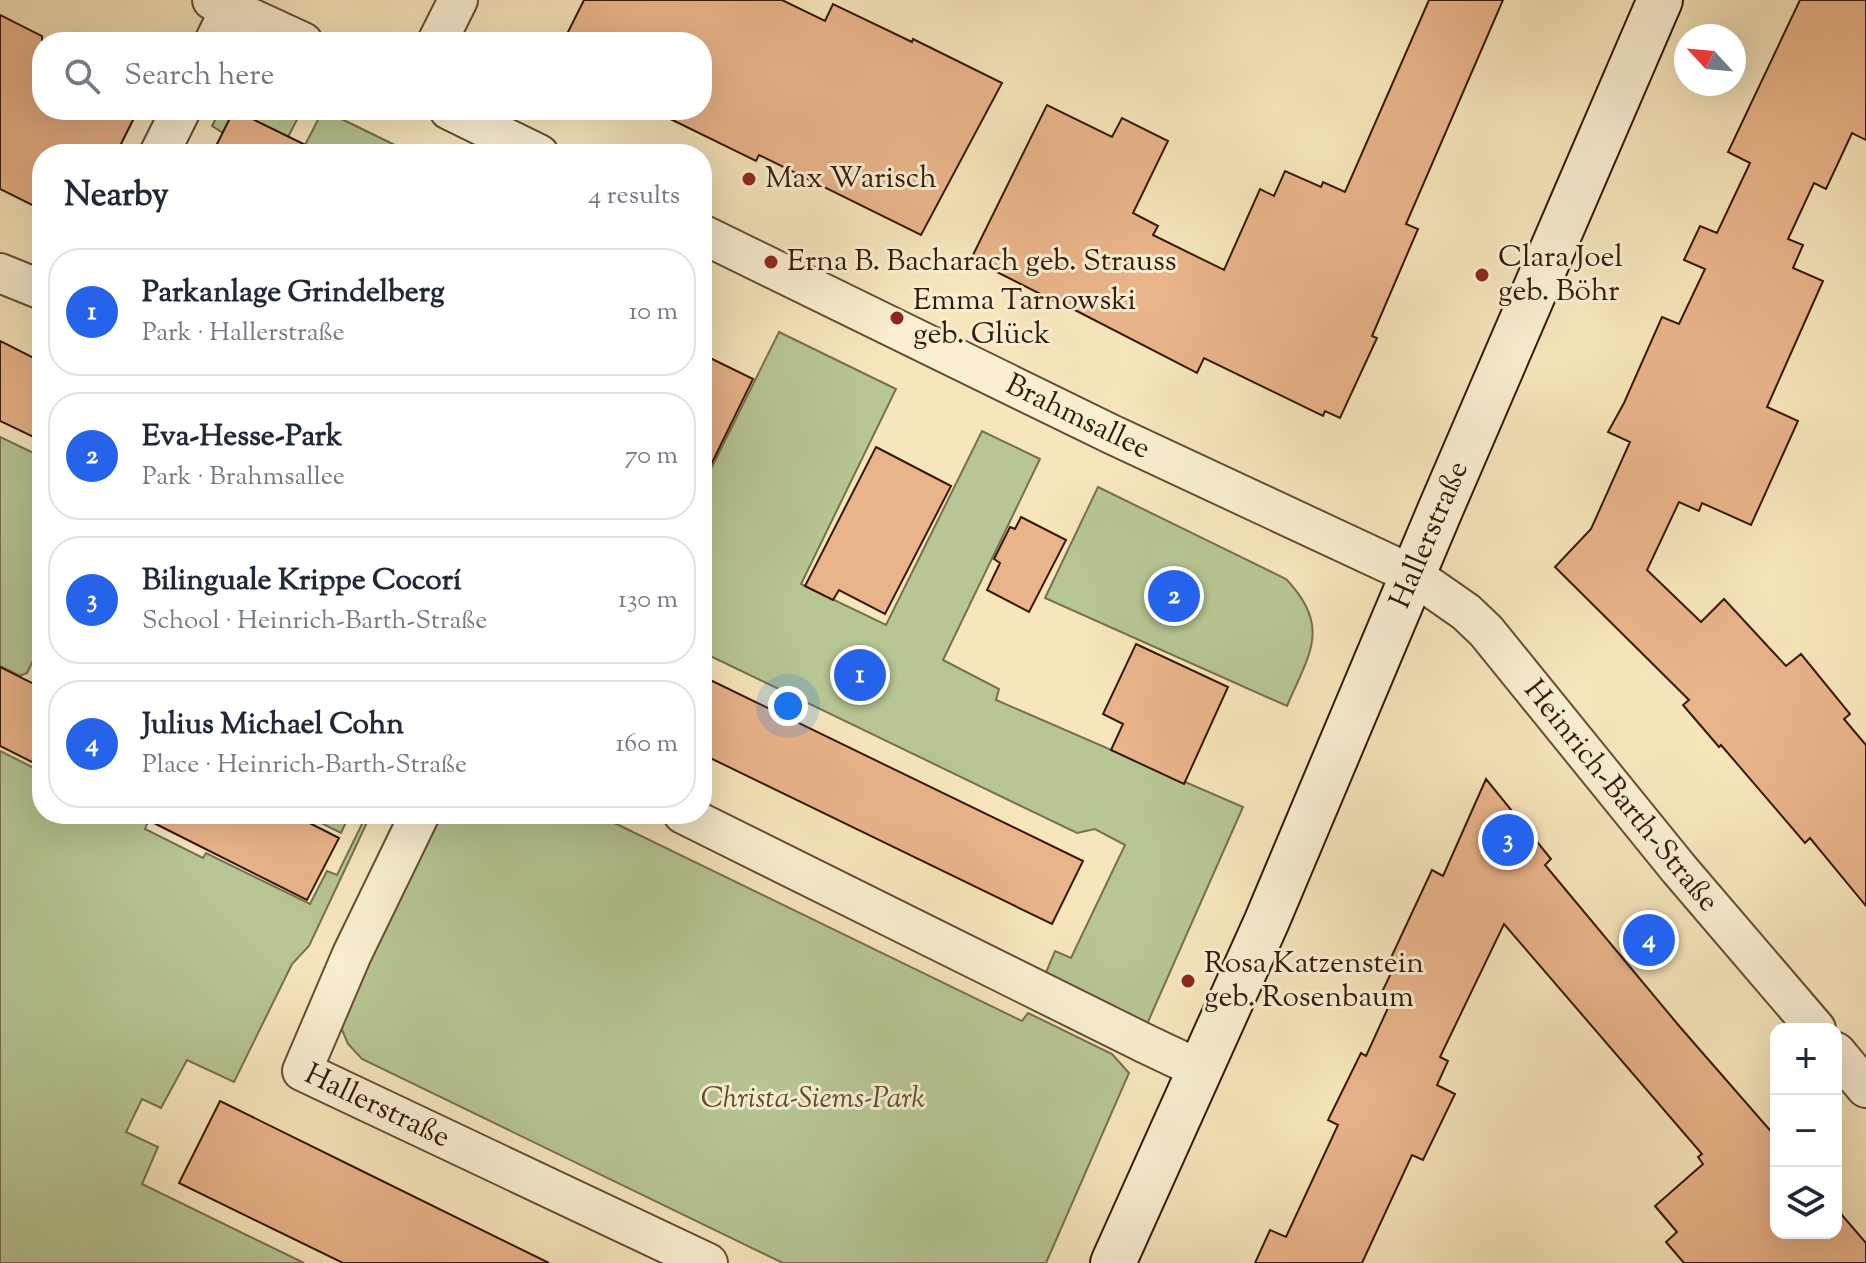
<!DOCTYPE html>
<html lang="en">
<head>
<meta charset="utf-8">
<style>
  :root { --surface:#fff; --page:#f6f6f7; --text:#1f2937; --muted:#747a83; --line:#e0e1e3; --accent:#2563eb }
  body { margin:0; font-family:"Sorts Mill Goudy",serif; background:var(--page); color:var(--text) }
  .controls { position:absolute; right:24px; bottom:24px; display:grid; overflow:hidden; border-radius:16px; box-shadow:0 8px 32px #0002 }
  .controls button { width:72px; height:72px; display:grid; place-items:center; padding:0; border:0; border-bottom:2px solid var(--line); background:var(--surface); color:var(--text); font:40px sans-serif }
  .compass { position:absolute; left:1674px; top:24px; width:72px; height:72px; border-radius:50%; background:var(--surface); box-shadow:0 8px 32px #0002; rotate:296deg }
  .you { position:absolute; left:788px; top:706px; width:28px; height:28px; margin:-20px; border:6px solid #fff; border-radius:50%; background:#1a73e8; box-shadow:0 0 0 12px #1a73e833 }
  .badge { display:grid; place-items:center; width:52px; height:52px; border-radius:50%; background:var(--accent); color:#fff; font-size:26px; font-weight:700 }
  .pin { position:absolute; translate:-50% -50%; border:4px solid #fff; box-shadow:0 2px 8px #0006 }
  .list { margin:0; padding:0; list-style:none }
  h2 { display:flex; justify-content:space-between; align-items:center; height:104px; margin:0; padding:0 32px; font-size:34px }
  h2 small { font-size:26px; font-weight:400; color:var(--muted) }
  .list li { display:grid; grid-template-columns:52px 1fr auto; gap:24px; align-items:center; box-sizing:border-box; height:128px; margin:0 16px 16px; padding:0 16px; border:2px solid var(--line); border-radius:32px }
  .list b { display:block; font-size:30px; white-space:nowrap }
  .list p { margin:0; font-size:26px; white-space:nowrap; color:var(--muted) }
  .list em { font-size:26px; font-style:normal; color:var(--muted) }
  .icon { flex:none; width:44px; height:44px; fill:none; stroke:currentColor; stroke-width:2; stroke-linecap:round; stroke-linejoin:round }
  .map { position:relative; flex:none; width:1866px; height:1263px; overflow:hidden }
  .search { position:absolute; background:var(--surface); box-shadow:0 8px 32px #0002; left:32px; top:32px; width:680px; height:88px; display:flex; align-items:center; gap:20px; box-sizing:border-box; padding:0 28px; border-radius:32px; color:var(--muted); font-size:30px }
  .panel { position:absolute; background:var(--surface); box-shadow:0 8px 32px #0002; left:32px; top:144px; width:680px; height:680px; border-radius:32px }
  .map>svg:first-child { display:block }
  .green { fill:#b7c694; stroke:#776f4f; stroke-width:2 }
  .building { fill:#eab48a; stroke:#37180a; stroke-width:2 }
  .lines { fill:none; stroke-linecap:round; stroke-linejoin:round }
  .street-casing { stroke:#674c36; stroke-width:42 }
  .secondary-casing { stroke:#37180a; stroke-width:48 }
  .street { stroke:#faefd3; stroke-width:38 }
  .secondary { stroke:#faefd3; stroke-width:44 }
  .poi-dot { fill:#8f2418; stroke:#faefd3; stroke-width:3 }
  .labels { text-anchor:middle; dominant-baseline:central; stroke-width:6; stroke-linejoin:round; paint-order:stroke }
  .poi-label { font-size:30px; fill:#37180a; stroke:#faefd3; text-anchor:start }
  .street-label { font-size:30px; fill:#37180a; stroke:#faefd3 }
  .park-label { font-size:30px; font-style:italic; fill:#5d4c33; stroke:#faefd3 }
</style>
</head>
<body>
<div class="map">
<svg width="1866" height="1263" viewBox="0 0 1866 1263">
  <rect width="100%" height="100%" fill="#f7e6bc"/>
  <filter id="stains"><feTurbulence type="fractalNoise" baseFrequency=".0025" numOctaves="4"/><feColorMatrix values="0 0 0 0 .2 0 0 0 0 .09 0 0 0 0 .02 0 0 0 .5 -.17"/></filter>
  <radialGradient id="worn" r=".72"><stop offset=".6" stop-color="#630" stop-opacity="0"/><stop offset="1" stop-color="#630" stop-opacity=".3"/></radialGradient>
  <!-- green -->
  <path class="green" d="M220,110H302L288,137L223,133L212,126Z
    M323,110L399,147V154H324L305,145Z
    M779,332L896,389L801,584L886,625L982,431L1040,459L943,660L999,689L996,700L1243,807L1147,1024L1042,982L1055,951L1071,958L1125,845L1095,829L1077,833L702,652V487Z
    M0,437L42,457V642L27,673L20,676L0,666Z
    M1098,487L1286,579C1332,627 1309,654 1287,706L1045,598Z
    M0,751L42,772V814H128L147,824L145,829L203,858L206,853L310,904L327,871L337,875L364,820L353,814H371L309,946L292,964L234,1082L187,1060L161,1108L142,1099L126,1132L158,1147L142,1184L304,1263H0Z
    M303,814H350L341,833Z
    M435,814H596L1022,1021L1028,1013L1112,1054L1129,1073L1046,1263H783L362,1059L348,1044L340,1025Z"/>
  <!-- building -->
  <path class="building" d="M584,0H782L825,21L833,4L912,42L913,39L1002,83L921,235L759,155L756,161L652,110H702V42H563Z
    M1429,0H1503L1406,224L1418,229L1372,336L1377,338L1340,418L1325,411L1323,416L1204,358L1197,373L1073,309L1072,310L971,259L1047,105L1112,137L1122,118L1168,141L1133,213L1158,226L1153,235L1224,270L1260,189L1274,196L1285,171L1321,187L1323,182L1345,192Z
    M1800,0H1866V140L1852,133L1826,189L1814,183L1788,239L1803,245L1793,268L1823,281L1767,407L1798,421L1751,525L1702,503L1699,511L1679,502L1647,570L1701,622L1724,599L1786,666L1801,654L1850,714L1844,719L1866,745V906L1810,838L1805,843L1721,745L1719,747L1683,705L1689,700L1555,567L1591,529L1630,442L1608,432L1624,403L1662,317L1679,324L1705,269L1684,260L1700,226L1717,233L1750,163L1728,152Z
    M0,15L42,36V110H138L116,154H42V210L0,189Z
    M234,110L324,154H212Z
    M0,341L42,362V441L0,421Z
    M702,354L753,379L702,483Z
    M876,447L951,486L885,614L839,590L833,600L805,586Z
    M1021,517L1066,540L1029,612L987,590L1000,563L994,559L1010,527L1015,529Z
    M1136,644L1228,687L1184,784L1111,750L1123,724L1103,714Z
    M0,667L42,688V767L0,746Z
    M702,676L1083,861L1052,924L702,754Z
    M1486,779L1551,859L1545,865L1680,1027L1776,1137V1233H1836V1208L1866,1243V1263H1684L1666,1242L1677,1232L1655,1206L1703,1164L1698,1157L1702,1154L1504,924L1440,1057L1448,1061L1437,1085L1455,1094L1423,1160L1412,1155L1362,1263H1255L1270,1230L1286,1237L1338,1125L1328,1120L1361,1053L1366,1056L1393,997L1382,992L1394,967L1388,964L1432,870L1443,876Z
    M136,814H292L339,838L307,900Z
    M220,1101L358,1169L549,1263H343L179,1183Z"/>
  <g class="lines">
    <defs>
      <g id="street">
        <path d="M212,0L303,42"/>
        <path d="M214,42L230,9"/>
        <path d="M437,42L458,0"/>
        <path d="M449,110L539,154"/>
        <path d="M159,154L181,110"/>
        <path id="s1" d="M702,234L1111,434L1413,575L1466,612L1486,631L1679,869L1816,1029"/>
        <path d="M0,273L42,290"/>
        <path id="s2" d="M420,814L352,954L302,1071L708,1263"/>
        <path d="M683,814L1146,1044L1201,1070"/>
        <path d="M1836,1052L1866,1088"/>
      </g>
      <g id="secondary">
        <path id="s3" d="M1113,1263L1266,923L1441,508L1660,0"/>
      </g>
    </defs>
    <!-- street casing -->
    <use href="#street" class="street-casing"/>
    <!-- secondary casing -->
    <use href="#secondary" class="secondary-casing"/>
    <!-- street -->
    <use href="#street" class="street"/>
    <!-- secondary -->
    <use href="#secondary" class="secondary"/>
  </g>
  <!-- markers -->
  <g class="poi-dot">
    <circle cx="749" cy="179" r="8"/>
    <circle cx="771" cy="262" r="8"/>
    <circle cx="1482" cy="275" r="8"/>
    <circle cx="897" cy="318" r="8"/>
    <circle cx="1188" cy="981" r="8"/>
  </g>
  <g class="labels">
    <!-- poi labels -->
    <g class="poi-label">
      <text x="765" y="179">Max Warisch</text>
      <text x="1498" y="258">Clara Joel<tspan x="1498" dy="34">geb. Böhr</tspan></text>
      <text x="787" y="262">Erna B. Bacharach geb. Strauss</text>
      <text x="913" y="301">Emma Tarnowski<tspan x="913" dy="34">geb. Glück</tspan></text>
      <text x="1204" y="964">Rosa Katzenstein<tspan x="1204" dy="34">geb. Rosenbaum</tspan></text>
    </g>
    <!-- street labels -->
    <g class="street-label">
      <text stroke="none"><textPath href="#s1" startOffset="418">Brahmsallee</textPath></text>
      <text stroke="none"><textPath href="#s3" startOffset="794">Hallerstraße</textPath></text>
      <text stroke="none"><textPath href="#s1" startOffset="1094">Heinrich-Barth-Straße</textPath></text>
      <text stroke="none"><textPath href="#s2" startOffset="366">Hallerstraße</textPath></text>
    </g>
    <!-- park labels -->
    <g class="park-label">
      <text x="813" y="1099">Christa-Siems-Park</text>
    </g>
  </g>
  <rect width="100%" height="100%" filter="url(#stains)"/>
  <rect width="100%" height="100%" fill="url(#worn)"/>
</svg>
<div class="controls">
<button>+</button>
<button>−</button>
<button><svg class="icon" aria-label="layers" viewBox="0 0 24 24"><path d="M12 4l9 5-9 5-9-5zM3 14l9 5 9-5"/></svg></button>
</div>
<svg class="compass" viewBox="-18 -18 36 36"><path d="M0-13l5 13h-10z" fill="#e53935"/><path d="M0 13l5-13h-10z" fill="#747a83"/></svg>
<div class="you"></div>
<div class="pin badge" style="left:860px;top:675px">1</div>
<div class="pin badge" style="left:1174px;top:596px">2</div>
<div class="pin badge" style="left:1508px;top:840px">3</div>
<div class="pin badge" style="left:1649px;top:940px">4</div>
<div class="search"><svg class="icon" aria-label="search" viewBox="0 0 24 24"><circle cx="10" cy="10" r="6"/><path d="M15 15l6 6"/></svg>Search here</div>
<section class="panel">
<h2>Nearby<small>4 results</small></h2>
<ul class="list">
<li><span class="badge">1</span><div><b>Parkanlage Grindelberg</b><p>Park · Hallerstraße</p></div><em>10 m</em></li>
<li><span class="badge">2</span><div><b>Eva-Hesse-Park</b><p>Park · Brahmsallee</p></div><em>70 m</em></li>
<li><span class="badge">3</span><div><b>Bilinguale Krippe Cocorí</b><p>School · Heinrich-Barth-Straße</p></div><em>130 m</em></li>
<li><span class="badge">4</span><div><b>Julius Michael Cohn</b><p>Place · Heinrich-Barth-Straße</p></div><em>160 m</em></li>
</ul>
</section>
</div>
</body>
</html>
